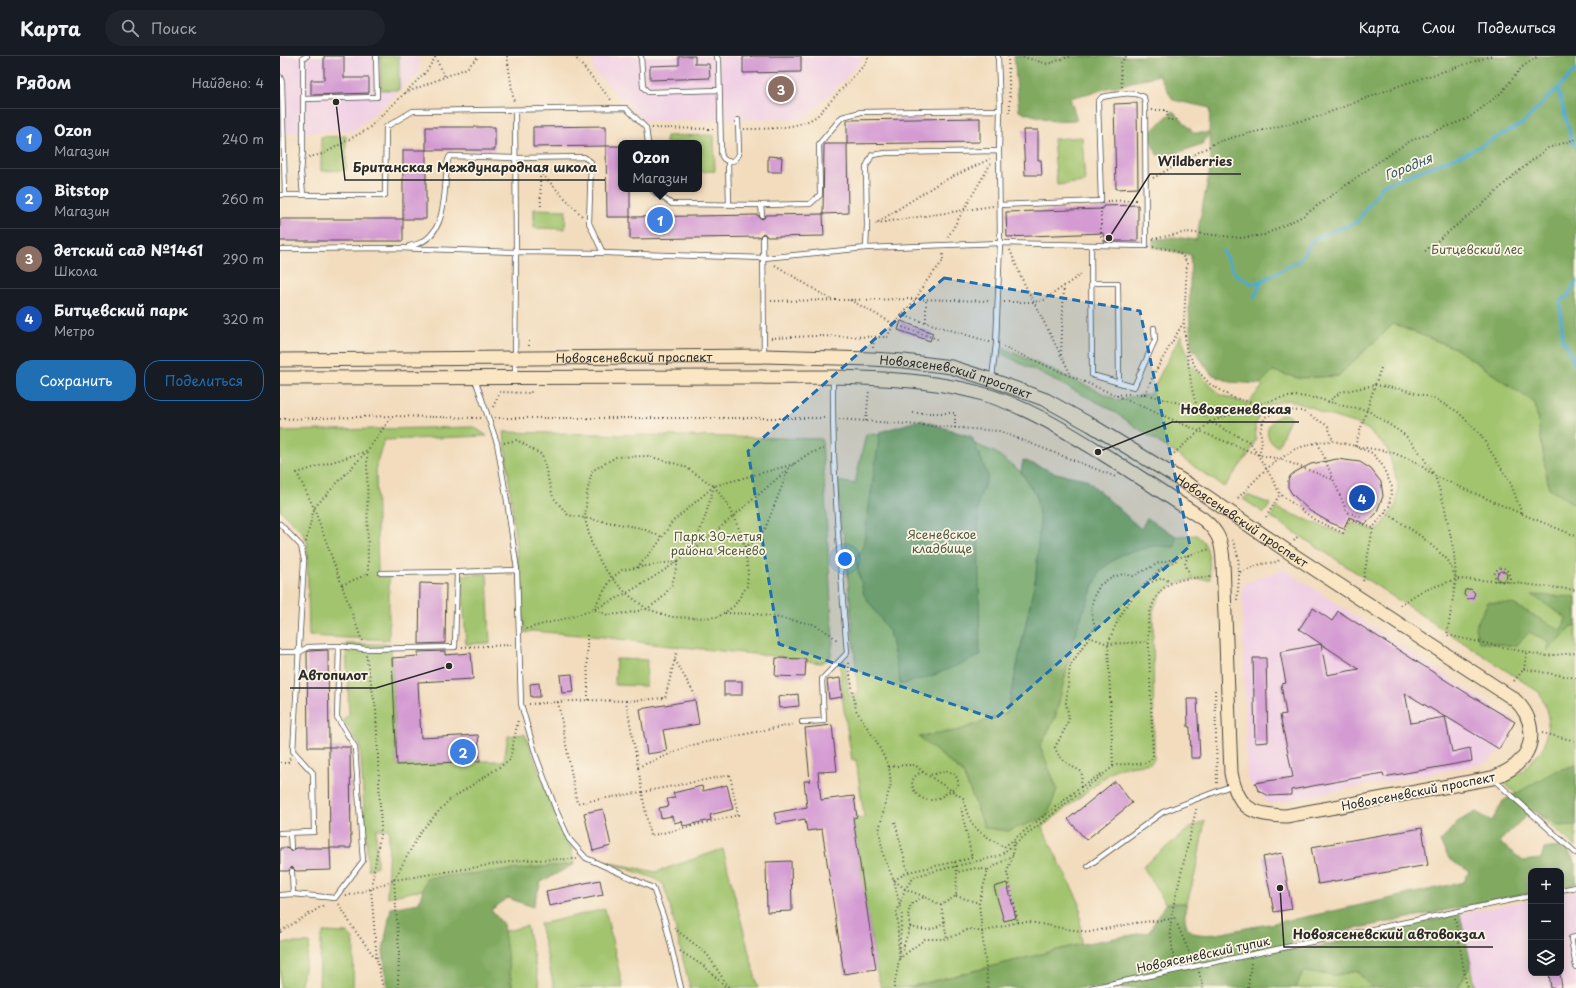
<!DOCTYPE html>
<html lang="ru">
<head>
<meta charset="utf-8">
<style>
  :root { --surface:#171b24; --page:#20242c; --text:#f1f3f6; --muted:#9ea1a6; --line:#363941; --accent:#1f6fb2 }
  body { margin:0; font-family:"Playpen Sans",sans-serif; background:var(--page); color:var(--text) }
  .controls { position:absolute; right:12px; bottom:12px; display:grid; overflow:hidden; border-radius:8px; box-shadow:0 2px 10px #0003 }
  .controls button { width:36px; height:36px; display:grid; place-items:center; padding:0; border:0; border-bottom:1px solid var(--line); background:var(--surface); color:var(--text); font:20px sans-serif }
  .you { position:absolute; left:565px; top:503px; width:14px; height:14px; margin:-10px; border:3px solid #fff; border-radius:50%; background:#1a73e8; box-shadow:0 0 0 6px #1a73e833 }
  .badge { display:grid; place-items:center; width:26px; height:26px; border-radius:50%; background:var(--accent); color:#fff; font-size:13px; font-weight:700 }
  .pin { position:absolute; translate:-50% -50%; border:2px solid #fff; box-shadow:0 1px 4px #0006 }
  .popup { position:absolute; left:338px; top:84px; width:84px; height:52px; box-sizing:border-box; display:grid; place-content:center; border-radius:8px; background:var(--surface); filter:drop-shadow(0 1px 3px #0005); font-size:13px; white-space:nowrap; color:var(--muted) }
  .popup b { font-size:15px; color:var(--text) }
  .popup::after { content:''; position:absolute; left:50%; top:100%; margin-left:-8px; border:8px solid transparent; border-top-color:var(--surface) }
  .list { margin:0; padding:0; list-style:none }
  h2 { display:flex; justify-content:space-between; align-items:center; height:52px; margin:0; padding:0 16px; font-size:17px }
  h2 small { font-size:13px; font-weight:400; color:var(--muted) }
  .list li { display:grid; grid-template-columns:26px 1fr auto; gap:12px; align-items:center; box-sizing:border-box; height:60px; padding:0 16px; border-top:1px solid var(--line) }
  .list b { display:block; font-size:15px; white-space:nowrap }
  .list p { margin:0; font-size:13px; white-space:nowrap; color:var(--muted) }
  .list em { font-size:13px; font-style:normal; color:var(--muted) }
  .actions { display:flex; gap:8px; padding:12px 16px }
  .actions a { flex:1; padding:9px 0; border:1px solid var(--accent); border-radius:16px; text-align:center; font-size:14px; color:var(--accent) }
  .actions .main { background:var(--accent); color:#fff }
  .icon { flex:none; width:22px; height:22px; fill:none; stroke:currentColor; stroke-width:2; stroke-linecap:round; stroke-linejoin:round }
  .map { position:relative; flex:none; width:1296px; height:932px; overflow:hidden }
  header { display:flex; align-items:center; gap:24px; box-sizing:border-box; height:56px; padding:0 20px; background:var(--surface); border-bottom:1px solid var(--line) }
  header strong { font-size:19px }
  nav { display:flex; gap:22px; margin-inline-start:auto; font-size:14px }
  .search { width:280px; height:36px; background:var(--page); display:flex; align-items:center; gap:10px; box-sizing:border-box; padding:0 14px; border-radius:22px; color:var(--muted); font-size:15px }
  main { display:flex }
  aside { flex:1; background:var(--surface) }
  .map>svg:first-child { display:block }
  .built { fill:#f0d0e5 }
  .green { fill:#a2c46e; stroke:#66784c }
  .forest { fill:#81aa61; stroke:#566a46 }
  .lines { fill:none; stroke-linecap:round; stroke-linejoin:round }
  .stream { stroke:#4ea9cc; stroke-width:3.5 }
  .building { fill:#d49bd3; fill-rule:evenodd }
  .lane-casing { stroke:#494641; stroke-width:6 }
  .secondary-casing { stroke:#494641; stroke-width:15 }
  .path { stroke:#494641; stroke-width:2; stroke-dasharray:1 3; stroke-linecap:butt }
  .lane { stroke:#fff; stroke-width:4.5 }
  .secondary { stroke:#fbe6c3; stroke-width:13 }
  .marked { fill:#1f6fb2; fill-opacity:0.2; stroke:#1f6fb2; stroke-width:3; stroke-dasharray:8 5; stroke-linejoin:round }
  .labels { text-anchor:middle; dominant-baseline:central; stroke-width:3.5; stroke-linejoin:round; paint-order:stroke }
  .park-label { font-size:12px; fill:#4f593f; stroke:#fcf5e5 }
  .street-label { font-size:12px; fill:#2b2b2b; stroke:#fcf5e5 }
  .water-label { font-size:13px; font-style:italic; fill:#395d6b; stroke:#fcf5e5 }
  .leader { fill:none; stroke:#2b2b2b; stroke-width:1.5 }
  .callout-dot { fill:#2b2b2b; stroke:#fcf5e5; stroke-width:1.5 }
  .callout-label { font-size:13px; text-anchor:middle; font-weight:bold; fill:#2b2b2b; stroke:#fcf5e5; stroke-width:3.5; stroke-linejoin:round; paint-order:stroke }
</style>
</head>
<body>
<header>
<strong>Карта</strong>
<div class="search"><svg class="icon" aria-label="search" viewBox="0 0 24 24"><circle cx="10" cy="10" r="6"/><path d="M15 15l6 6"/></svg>Поиск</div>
<nav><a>Карта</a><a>Слои</a><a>Поделиться</a></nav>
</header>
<main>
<aside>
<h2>Рядом<small>Найдено: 4</small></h2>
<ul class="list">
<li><span class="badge" style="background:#3f7fe0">1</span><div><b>Ozon</b><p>Магазин</p></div><em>240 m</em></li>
<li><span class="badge" style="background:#3f7fe0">2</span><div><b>Bitstop</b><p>Магазин</p></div><em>260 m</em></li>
<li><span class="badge" style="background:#8d6e63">3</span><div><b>детский сад №1461</b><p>Школа</p></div><em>290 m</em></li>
<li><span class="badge" style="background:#1a4fb4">4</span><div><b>Битцевский парк</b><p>Метро</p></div><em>320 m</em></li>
</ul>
<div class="actions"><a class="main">Сохранить</a><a>Поделиться</a></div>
</aside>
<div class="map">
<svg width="1296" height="932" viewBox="0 0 1296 932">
  <rect width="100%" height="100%" fill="#fcf5e5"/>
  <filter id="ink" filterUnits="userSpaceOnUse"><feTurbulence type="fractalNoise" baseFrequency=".025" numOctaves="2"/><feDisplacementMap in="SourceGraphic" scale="8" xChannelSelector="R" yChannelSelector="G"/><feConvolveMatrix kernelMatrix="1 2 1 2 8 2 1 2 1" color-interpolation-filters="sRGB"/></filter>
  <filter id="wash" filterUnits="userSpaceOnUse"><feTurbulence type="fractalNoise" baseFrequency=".012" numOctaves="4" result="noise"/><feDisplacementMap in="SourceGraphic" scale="16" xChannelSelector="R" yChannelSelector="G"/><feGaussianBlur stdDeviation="0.9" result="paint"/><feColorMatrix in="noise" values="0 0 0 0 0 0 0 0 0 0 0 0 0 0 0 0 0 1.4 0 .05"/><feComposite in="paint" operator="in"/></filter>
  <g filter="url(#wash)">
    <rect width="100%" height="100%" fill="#f2dcbd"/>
    <!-- built -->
    <path class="built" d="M0,0H139V17L74,75L0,77Z
      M312,0H583V4L525,63L363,65L313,14Z
      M1004,513L1234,664L1227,690L1206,707L989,748L967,723L962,528Z
      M1296,835V932H1195L1180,858L1251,844V917H1281V838Z"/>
    <!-- green -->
    <path class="green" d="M100,0H119V34H101Z
      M434,79L435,115L419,116V87H386V80Z
      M66,80V114L41,115V81Z
      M802,81L805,126L777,129L773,83Z
      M254,153L286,154L285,173L254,172Z
      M1113,268L1175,292L1255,347L1269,432L1296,449V791L1223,726L1243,715L1264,691L1269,661L1267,653L1259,636L991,461L996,452L1065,479L1071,466L1098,475L1116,449L1118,428L1107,392L1087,373L1077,368L1041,357L1034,352L1008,344L991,348L980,357L975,370L976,383L969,398L944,431L827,351L722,298L723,292L840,345L844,342L870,338L901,279L910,307L939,338L967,348L983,330L980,328L993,315L1018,322L1058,320Z
      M1003,358L1011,360L998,391C980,381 987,364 1003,358Z
      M194,371L207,380L104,384L96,409L98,520L109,521V584L29,580L27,485L21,475L0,454V375Z
      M224,376L542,383L553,586L550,603L540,607L494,600L381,589L324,581L252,575L245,577Z
      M586,378L683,383L716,397L741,416L756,439L760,464L756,520L727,657L680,674L640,681L683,717L689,733H777L760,690L775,662L796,574L820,514L841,499L870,482L916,479C931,488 929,507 930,523C900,524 883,525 873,556L874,704L871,707L849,710L834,714L762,771L800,848L801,888L626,932H601L596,913L573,764L584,761L576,704H572L562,641L560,606H565L569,640L578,637L564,478L561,475L558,425L575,428Z
      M967,439L991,448L984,457L963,443Z
      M207,518L210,587L186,588L182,519Z
      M66,588H111L117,709L200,705H224L228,680L245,678L279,769L291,791L294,808L251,812L107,841L109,773H96L97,810L88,814L80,689L63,664L69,658Z
      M336,603L367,604L366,630L335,629Z
      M925,765L915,818L907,847H885L863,810L910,772Z
      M443,793L478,932H410L388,842L383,828L374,822L326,806L376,816Z
      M325,853L343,932H274L260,868Z
      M247,870L260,932H233L221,876Z
      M44,876L68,877L73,883L74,889L73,932H39L41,882Z
      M0,887H30L20,932H0Z
      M1191,908L1195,932H1178Z
      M1077,915L1092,932H1016L1023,916L1055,919Z"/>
    <!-- forest -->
    <path class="forest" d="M734,0H1296V449L1269,433L1255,347L1175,292L1113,268L1058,320L1018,322L993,315L980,328L950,326L931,318L911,290L909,252L911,199L873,191V184L894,181L916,184L931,108L930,78L922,88L897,97L877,99L868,78L893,55L914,77H929L930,52L893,44L879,19L790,42L797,64L773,65L739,55Z
      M640,364L692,381L708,420L698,446L700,600L654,619L621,629L609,575L584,539L575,502L583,491L600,376Z
      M743,404L776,417L806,423L861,473L867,462L896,480L895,491L873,490L841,499L820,514L796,574L775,662L760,690L777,733L767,761L728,775L705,772L683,717L639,681L680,674L727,657L756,520L760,464L756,439L741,416Z
      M1252,539L1296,541V571L1292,570L1268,595V585L1249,576L1236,590L1199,586L1195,571L1208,546L1233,548L1282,575L1286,562Z
      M1296,709V769L1280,770L1252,754L1219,786L1243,805L1261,803L1264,793L1285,790L1296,808V828L1281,831V815H1251V837L1015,885L1003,893L1023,894L1180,858L1191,908L1178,932H1092L1077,915L1055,919L1023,916L1016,932H626L801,888L869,876L885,848L907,847C904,856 903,873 914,877C932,882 954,874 972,871C1043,859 1113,841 1184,826L1189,815L1170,804L1160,786L1177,766L1196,756L1212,765L1223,745L1275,715Z
      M295,808L261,826L253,851L228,842L211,854L223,868L232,932H107L103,894L111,852L139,847L146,822Z"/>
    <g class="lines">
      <!-- stream -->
      <path class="stream" d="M1278,33L1292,85L1296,90
        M943,195L955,218L973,228L982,225L1020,204L1033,183L1077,166L1103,129L1189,96L1242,68L1296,14
        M1296,226L1287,241L1281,244C1279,257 1283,269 1282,283C1292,294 1289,300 1296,311
        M974,242L982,225"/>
    </g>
    <g id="blocks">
      <!-- building -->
      <path class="building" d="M44,0H64V22H89V37L31,39V24H44Z
        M399,0H415V8H429L430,22L370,24V10L399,9Z
        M476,0H521V16L463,17V1Z
        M857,47L858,132L836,133L834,48Z
        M700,62V86L567,88V64Z
        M326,70V90L253,91V71Z
        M146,71H215V94H146Z
        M743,74H758V104H761L762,119H745Z
        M544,88H567L568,157L543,158Z
        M326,90H341V133H350V161H327Z
        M123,94H146V163H123Z
        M488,100L502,101L501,116H488Z
        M858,149V185H824L823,177L727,181L726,156L823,153V150Z
        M543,158L544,180L487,181L485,178L483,177L479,181L350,183V161L478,159L479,161L482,163L484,162L486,159Z
        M0,163H123V185H0Z
        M621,265L653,277L650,285L618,274Z
        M1057,403L1080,406L1091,413L1101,426L1103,440L1096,458L1085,468L1069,461L1064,472L1051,467L1030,455L1012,438L1008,431V425L1010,420L1015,416L1031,408Z
        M1217 520a5 5 0 1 1 10 0a5 5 0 1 1-10 0Z
        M140,527L166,528L165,587L139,588Z
        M1191,533L1195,537L1193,542L1188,543L1184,539L1185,534Z
        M1033,552L1052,565L1058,555L1170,627L1235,666L1219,693L1165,660L1172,696L1190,692L1192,705L1104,721L1103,717L1011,734V739L989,740L978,734L975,727L1013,721L1000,659L1006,658L1001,628L1006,627L1000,596L1041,588L1019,573ZM1041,588L1049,593L1079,613L1047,619ZM1125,637L1165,661L1131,667Z
        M48,594L49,691H28L27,596L29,595Z
        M165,595V599L191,597L193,623L138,626L141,682L198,679L200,705L117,709L112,602L138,600V596Z
        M496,602L526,603L525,621L495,620Z
        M973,602H986L988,686L975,687Z
        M292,618L294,636L282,637L280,619Z
        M560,622L562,641L549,643L547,624Z
        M444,625H462V639H444Z
        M259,627L260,641H251L250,628Z
        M518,638L519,650L499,652L498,641Z
        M907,643H917L920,702H911L910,671H908Z
        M415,644L419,668L383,674L387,695L367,698L360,653Z
        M552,669L557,715L538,716L541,744L574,740L577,761L573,762L596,913L564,918L542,773L527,775L525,763L497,768L494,757L527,751L524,725H530L525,672Z
        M49,691H70L71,792H50Z
        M835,725L852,747L806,784L788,763Z
        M447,729L453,753L430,759L431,764L403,770L402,765L394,767L392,760L381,762L379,752L389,750L387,743L395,742L393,737L422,730L423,735Z
        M323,753L331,790L313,795L304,757Z
        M1142,772L1148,809L1038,828L1031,791Z
        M0,792H7L11,796L15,792H50L51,814L16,815L12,811L8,815H0Z
        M1002,797L1012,853L994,856L983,801Z
        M511,805L512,855L487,856L486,806Z
        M320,824L323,839L269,850L266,835Z
        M727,827L736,862L724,865L714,831Z
        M1269,917H1280L1282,932H1271Z"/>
    </g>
  </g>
  <g filter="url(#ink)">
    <use href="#blocks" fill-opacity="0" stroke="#494641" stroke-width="1"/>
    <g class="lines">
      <defs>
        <path id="lane" d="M361,0L363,31L368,36L439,34
          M436,0L439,5L441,96C442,107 454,109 459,98L458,64
          M0,21L2,26L5,139
          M23,43L97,41L96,0
          M448,106L449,149
          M373,133V135L392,148L481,149
          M0,139H105L106,71L133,55L346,52L366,72L368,87
          M23,139L21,116L23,96V2L27,0
          M482,159L481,149L530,148L540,139L539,88L562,61L581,56L720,54
          M483,181L484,299
          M129,190C163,185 164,149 166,121C167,114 166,105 170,100L235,102L304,101L311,106L309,167L323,197
          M811,190L812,319L854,331L875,284L874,272
          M586,192L587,169L586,111L592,99L606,97L719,95
          M0,193L116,192L236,196L235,54
          M811,227H838L839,327
          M235,321L236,196L323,197L484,202L586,192L720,187L866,190L865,48L864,41C851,34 835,39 822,41L818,46L821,145L720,149
          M712,322L716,288L720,187L719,95L720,54L718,0
          M195,323L217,387L227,445L237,514L241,648L256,700L276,754L289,783L306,802L373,832L385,865L401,932
          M0,468L21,490L24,504L13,695L33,717L34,776L0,777
          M101,517L177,516
          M0,596H20L28,591L59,590L85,593L175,591L177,516L237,514
          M522,666L544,665L542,623L567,597C560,506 552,415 553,323
          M1213,723L1296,797
          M10,777L11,792
          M808,810L883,756L953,729
          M12,815L13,838
          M1281,834L1296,831
          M0,839L13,838L55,842L83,805L75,691L57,661L59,590
          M1296,881L1291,882L1296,911
          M811,932L1251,840"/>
        <g id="secondary">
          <path id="s1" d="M0,304L484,300L592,303L624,305L671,311L712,324L766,344L811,369L911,430L1007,495L1234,643C1254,661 1258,690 1236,709C1229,715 1220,719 1212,722L1006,760C972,759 958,753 951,717L943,506C942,486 939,476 923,463C890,441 857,419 823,398C787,376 754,355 713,341C661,324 607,323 554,321L0,322"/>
        </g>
      </defs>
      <!-- lane casing -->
      <use href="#lane" class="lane-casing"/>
      <!-- secondary casing -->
      <use href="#secondary" class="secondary-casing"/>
      <!-- path -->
      <path class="path" d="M227,0L234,47
        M294,0L332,45
        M728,0L730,53L728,58
        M739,0L768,8L791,0
        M155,1L165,21
        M842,31L840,8L846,0
        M125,37L187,12L199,0
        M872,54H887L888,64H896
        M372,72L434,73
        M464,73C487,73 518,73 537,60L585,8L589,0
        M29,101L43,98L88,73L146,16L156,0
        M254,110L302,160
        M260,117L261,153
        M873,122L935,87L954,81L1037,61L1121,29L1211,0
        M827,145L859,144
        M821,152V181
        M597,167L713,150
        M595,168L659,127L710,103
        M668,181L711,107
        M873,183L907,176L961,182L984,179L1023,160L1094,109L1130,85L1189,62L1221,37L1242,11L1258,0
        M873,191C888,194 900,192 907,207L904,266L906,292L917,314L930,328L954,342L980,348L1000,342L1018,340L1036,342L1064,350L1087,354L1125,379L1141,398L1155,420L1164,448L1174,496L1176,523L1167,579L1264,600L1296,597
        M730,194L741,221L791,319
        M1145,195L1205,146L1234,119L1268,92L1296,83
        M495,209L550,243
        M570,244L614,268L636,243L645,227L663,205V196
        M491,245L636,243L710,245
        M724,246H754L764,244L803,217
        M621,259L710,286
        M646,266V243
        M491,282L534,280L607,281L614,268L660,284
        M249,285V291
        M723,291L919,375L979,399L1000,403L1015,393L1038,386L1053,385L1075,390L1092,397L1101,407L1112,431L1109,450L1093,472L1069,463L1063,477L1035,464L1000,438L993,424L970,386L930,366L917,352L912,333L906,292
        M593,292L594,281
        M781,299L784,231
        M1095,329L1125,334L1153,342L1178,356L1200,378L1231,428L1242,458L1155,420L1136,406L1111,396L1075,390Z
        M856,338H865L917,352
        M865,338L875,316L903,267
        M836,339L849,338
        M1048,346L1061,336L1095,329L1101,312
        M213,351L220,336L251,337V334
        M633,357H675V372
        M215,362H547
        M0,363L112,360L201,362
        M559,363L719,375L836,421
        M586,365L589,334
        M224,387L237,384L262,399L273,441L288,459L361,472L382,481
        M1038,387L1067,456L1083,462
        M979,399L982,386L980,374L985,361L1000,354L1022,355L1048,370L1053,385
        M891,400L930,366L979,348
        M434,430L447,448L461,477L465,491L468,517L467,530L454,550L438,561L416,562L392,561L367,553L346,537L332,522L322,509L311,486L305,463L307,437L312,415L336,401L368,400L404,410L434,430L514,408
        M434,430L426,458L413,495L465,491L474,486L485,473L508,415
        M958,442L987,412L1000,403L1054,424
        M1105,456L1142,481L1168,504L1175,520
        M1242,458L1296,480
        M986,461L1000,438
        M952,484C962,503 959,523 957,544
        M1014,485L1018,480
        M26,486L34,452L87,395L112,360
        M908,499L930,493
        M398,505L392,529L381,543L367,553L348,557L328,559L313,553L332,522L342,514Z
        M357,512L377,489L392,466L433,431
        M960,516L981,508L997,506L1000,503
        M1083,525L1093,472
        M1217,525L1214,519C1219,506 1229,512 1230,523L1227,527
        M62,529L88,518L87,395L17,417L34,452L82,585
        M864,529L882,512L898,503
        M1120,549L1140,536L1176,523L1217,525L1296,534
        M445,557L477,558L533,568L550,578L558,585
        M246,573C268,566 293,562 314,553C349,538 382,516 413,495L514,408L528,398L543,393L546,391
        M307,579L308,644
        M809,581L828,588L868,586
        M182,591L231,589L232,587
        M1247,597L1244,613L1296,622
        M86,599L96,654L101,773L91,833L97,904
        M395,604L415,639
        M568,607L576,654L596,685L609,711L611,728L605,748L599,775L604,802L614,824L625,833L645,841
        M1234,625L1244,613
        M935,634L937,728
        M346,645L385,642L397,595
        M278,646L297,747L362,736L358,711
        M249,648L308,644L346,645L358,711L412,689L515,668
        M1262,677L1296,685
        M0,707H8L10,702
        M833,710L828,588C835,569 845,547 861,533C867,527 876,524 883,522L892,527
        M609,711L626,709H635L643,716L683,742C690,774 698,775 724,791L801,731
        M643,716C622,722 635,746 653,744C658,743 663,740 667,737C672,734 677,732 679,727L675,718L667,715L649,719
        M821,718L801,731L802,716C790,709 779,705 775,691L786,671L789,662L786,647L790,610L815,572L811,553L814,540L820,529L830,522L843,518L853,520L879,507L908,499L905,508L911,521
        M450,719L458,759L370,780L362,736Z
        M615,766L628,816L692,802L681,752
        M675,806L677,816
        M708,814L733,799
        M66,840L91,833L114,824L141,775L168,745L230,704L238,664
        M676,840L699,847
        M59,848L73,872L97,904L103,932
        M661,849L667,883
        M892,858L890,873L894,907
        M1175,862L1187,932
        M0,864V877
        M738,866H750L786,873L810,876L855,867L891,863
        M630,871C647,874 651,877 665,865
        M394,872L427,898L449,932
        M1,875L44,849
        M400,895L425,911L447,932
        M619,895L622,860L614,824L628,816
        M620,901L630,871L628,859L631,848L637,844L645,841L661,849L676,840L677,816L696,812L708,814L699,847L708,932
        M619,903L645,883H667L690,873L702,876L738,866L727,816L733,798L734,783
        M912,903L892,856L917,750
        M919,916L923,932
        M118,932L119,894L114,824L242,804L297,803
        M614,932L619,904L617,856L625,833L634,821L647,817L719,800L834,710C845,705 866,713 873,701L868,566C875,526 894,522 931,521
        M968,932L971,907"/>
      <!-- lane -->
      <use href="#lane" class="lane"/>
      <!-- secondary -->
      <use href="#secondary" class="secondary"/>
    </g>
  </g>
  <!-- marked area -->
  <path class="marked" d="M664,222L860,255L910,490L715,663L499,588L468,395Z"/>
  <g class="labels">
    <!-- park labels -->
    <g class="park-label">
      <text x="1197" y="193">Битцевский лес</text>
      <text x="662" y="478">Ясеневское<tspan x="662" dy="14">кладбище</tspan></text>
      <text x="438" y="480">Парк 30-летия<tspan x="438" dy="14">района Ясенево</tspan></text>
    </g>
    <!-- street labels -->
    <g class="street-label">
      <text stroke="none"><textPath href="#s1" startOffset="354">Новоясеневский проспект</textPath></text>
      <text stroke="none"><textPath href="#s1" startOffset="678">Новоясеневский проспект</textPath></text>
      <text stroke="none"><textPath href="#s1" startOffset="1002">Новоясеневский проспект</textPath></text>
      <text transform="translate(1138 735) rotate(-11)">Новоясеневский проспект</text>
      <text transform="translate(923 898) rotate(-12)">Новоясеневский тупик</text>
    </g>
    <!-- water labels -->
    <g class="water-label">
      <text transform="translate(1128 110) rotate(-22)">Городня</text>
    </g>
  </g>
  <!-- callouts -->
  <path class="leader" d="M829 182L870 118H961M56 46L65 124H325M818 396L892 366H1019M169 610L96 632H10M1000 832L1004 891H1213"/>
  <g class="callout-dot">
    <circle cx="829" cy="182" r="4"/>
    <circle cx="56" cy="46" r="4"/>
    <circle cx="818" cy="396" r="4"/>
    <circle cx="169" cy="610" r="4"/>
    <circle cx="1000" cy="832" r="4"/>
  </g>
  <g class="callout-label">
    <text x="915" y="110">Wildberries</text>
    <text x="195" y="116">Британская Международная школа</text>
    <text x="956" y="358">Новоясеневская</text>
    <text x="53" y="624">Автопилот</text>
    <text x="1109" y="883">Новоясеневский автовокзал</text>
  </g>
</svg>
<div class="controls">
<button>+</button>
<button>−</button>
<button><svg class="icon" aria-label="layers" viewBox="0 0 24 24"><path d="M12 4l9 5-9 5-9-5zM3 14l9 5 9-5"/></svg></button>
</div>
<div class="you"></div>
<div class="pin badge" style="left:380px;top:164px;background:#3f7fe0">1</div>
<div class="popup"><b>Ozon</b>Магазин</div>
<div class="pin badge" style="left:183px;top:696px;background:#3f7fe0">2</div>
<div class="pin badge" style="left:501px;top:33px;background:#8d6e63">3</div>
<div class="pin badge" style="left:1082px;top:442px;background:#1a4fb4">4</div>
</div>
</main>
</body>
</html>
